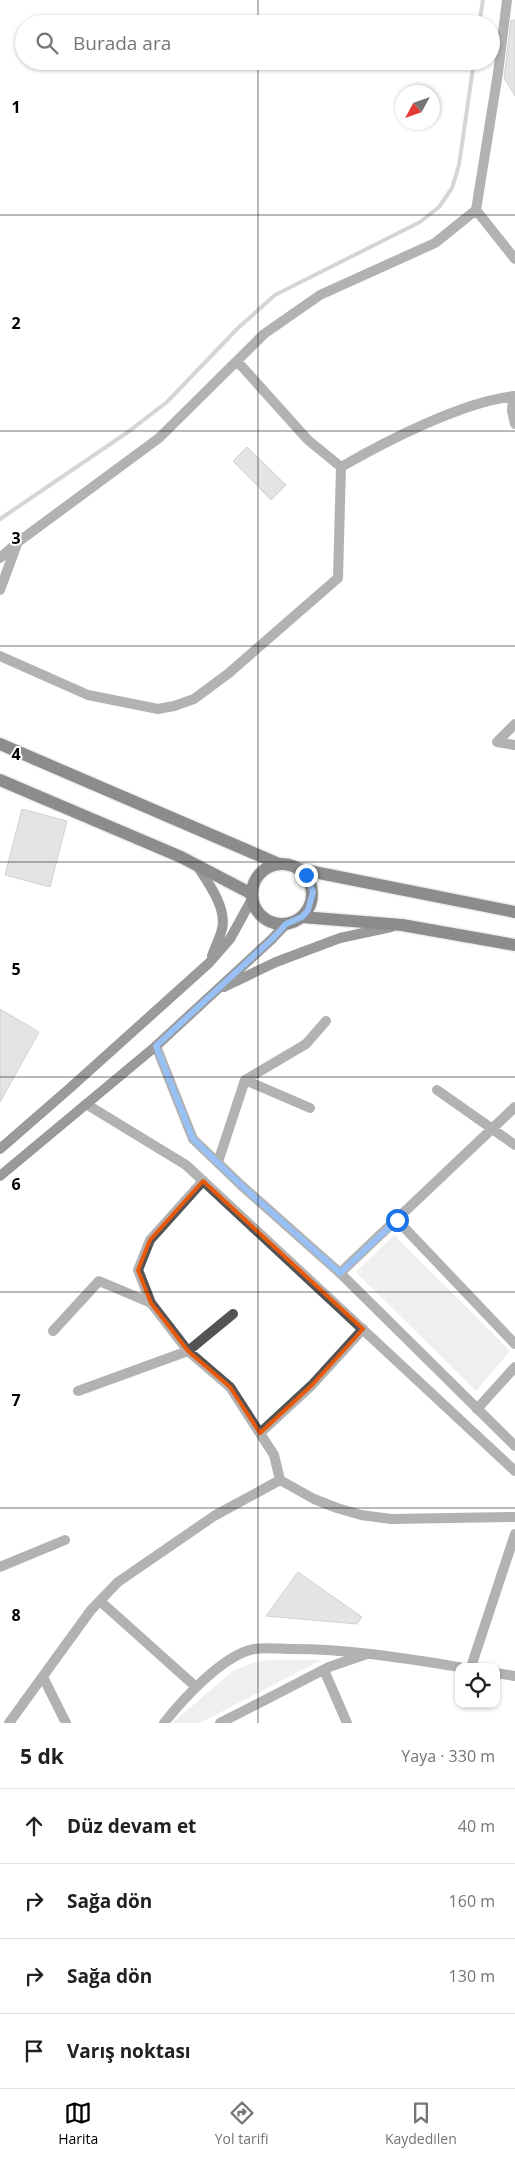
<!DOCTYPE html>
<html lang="tr">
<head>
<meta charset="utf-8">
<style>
  :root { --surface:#fff; --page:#f2f2f2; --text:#202124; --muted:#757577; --line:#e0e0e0; --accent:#000 }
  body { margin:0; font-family:"Open Sans",sans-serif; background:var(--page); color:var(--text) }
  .controls { position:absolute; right:15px; bottom:15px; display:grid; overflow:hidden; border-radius:10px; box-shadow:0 1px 4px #0004 }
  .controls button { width:45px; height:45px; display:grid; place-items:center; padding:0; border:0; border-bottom:1px solid var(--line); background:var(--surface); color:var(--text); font:25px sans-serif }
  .compass { position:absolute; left:395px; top:85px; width:45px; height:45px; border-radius:50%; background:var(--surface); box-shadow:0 1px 4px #0004; rotate:230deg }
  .stop { position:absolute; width:15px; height:15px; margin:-11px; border:4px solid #1a73e8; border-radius:50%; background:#fff }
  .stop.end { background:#1a73e8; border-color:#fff; box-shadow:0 1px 5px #0008 }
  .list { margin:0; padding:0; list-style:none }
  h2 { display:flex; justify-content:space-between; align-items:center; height:65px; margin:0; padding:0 20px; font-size:21px }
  h2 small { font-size:16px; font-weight:400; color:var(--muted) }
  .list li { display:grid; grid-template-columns:32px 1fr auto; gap:15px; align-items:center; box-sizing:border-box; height:75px; padding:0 20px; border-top:1px solid var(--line) }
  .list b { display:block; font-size:19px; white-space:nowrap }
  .list em { font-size:16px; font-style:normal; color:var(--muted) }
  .icon { flex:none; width:28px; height:28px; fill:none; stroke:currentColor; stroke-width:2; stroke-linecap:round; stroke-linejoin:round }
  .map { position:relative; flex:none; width:515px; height:1723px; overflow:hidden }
  .search { position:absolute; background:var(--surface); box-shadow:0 1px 4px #0004; left:15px; right:15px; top:15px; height:55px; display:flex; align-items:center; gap:12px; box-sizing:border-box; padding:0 18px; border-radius:28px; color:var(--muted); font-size:19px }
  .sheet { height:365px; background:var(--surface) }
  nav { display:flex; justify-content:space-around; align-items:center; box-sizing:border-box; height:70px; border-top:1px solid var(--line); background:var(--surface); font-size:14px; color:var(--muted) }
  nav a { display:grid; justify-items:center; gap:2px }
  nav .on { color:var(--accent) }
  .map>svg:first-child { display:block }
  .green { fill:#dbdbdb }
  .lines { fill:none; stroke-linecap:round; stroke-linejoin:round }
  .stream { stroke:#a2a2a2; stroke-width:4 }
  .building { fill:#c4c4c4; stroke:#989898 }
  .primary-casing { stroke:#dbdbdb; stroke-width:15 }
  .minor { stroke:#545454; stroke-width:10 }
  .tertiary { stroke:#545454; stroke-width:10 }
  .secondary { stroke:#212121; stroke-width:10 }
  .primary { stroke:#000; stroke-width:12 }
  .route { stroke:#1a73e8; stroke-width:6 }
  .marked { fill:none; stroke:#e8590c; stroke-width:4; stroke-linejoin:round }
  .grid { fill:none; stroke:#000; stroke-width:1; stroke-opacity:0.55 }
  .grid-label { font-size:16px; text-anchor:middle; font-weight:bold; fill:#000; stroke:#fff; stroke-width:4; stroke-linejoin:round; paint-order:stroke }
</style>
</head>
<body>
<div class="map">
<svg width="515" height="1723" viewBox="0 0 515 1723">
  <rect width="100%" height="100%" fill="#fff"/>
  <!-- green -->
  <path class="green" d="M394,1235L510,1351L476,1391L356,1272Z
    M270,1660H321L200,1723H172L233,1671L252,1663Z"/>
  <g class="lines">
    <!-- stream -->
    <path class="stream" d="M479,24L483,0
      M0,519L128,432L167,402L238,328L275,295L420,222L439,207L452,188L459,165L474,61"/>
  </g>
  <!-- building -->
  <path class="building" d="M511,20H515V96L504,78Z
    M247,447L286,485L271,500L233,461Z
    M22,809L67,821L50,887L5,875Z
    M0,1009L39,1032L0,1102Z
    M298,1572L362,1617L357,1624L266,1616Z"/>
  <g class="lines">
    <defs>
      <path id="primary" d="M0,744L279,864
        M0,780L181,857L252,894
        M252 894a30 30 0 1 1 60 0a30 30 0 1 1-60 0Z
        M299,869L515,912
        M302,917L402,925L515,945"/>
    </defs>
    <!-- primary casing -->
    <use href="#primary" class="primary-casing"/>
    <!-- minor -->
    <path class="minor" d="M476,210L515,259
      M237,361L308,440L341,467C386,441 464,401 515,396
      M513,396L512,411L515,424
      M0,558L18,542L159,438L264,334L320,295L435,243L476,210L498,73L507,0
      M0,590L17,544
      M0,656L88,695L158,709L174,706L194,699L229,673L338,578L341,467
      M497,742L515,724
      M497,742L515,745
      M245,1080L310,1108
      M437,1090L515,1145
      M218,1162L245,1080L306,1044L326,1021
      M203,1181L150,1240L138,1270L151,1303L188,1351L230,1387L274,1455L280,1480
      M397,1220L515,1344
      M340,1273L515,1107
      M53,1331L99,1281L151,1303
      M78,1391L188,1351L233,1314
      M477,1409L515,1367
      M260,1433L312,1385L363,1329
      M0,1567L65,1540
      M100,1601L196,1687
      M471,1667L515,1534
      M324,1670L347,1723
      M496,1673L515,1676
      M43,1677L66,1723
      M9,1723L91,1610L118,1582L214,1516L280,1480L314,1499L337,1508L361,1515L391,1519L515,1517
      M164,1723C183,1699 223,1655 254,1649C266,1647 280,1649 292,1649C349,1649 403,1658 459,1667
      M220,1723L329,1667L367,1654"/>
    <!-- tertiary -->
    <path class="tertiary" d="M156,1046L193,1139L242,1186L340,1273L515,1446
      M86,1104L186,1165L515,1471"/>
    <!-- secondary -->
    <path class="secondary" d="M198,867C209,884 227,908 222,929C220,938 215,947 212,956
      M224,987L276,962L340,938L391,927
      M0,1149L70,1088L209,963L230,939L252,899
      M0,1176L156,1046L272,939L286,924"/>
    <!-- primary -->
    <use href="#primary" class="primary"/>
  </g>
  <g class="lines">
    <!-- route -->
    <path class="route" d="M306,875L313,892L308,910L302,917L286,924L272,939L156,1046L193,1139L242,1186L340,1273L397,1220"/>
  </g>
  <!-- marked area -->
  <path d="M0 0H515V1723H0ZM203,1181L363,1329L312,1385L260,1433L230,1387L188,1351L151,1303L138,1270L150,1240Z" fill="#fff" fill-opacity=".55" fill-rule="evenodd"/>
  <path class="marked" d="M203,1181L363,1329L312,1385L260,1433L230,1387L188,1351L151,1303L138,1270L150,1240Z"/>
  <!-- grid -->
  <path class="grid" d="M258,0V24M258,61V1723M0,215H515M0,431H515M0,646H515M0,862H515M0,1077H515M0,1292H515M0,1508H515"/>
  <g class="grid-label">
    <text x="16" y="113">1</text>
    <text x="16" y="329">2</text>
    <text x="16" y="544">3</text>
    <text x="16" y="760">4</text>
    <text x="16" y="975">5</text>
    <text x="16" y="1190">6</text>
    <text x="16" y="1406">7</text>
    <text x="16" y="1621">8</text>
  </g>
</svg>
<div class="controls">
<button><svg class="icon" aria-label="locate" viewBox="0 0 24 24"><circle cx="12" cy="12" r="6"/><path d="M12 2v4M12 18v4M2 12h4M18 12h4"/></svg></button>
</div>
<svg class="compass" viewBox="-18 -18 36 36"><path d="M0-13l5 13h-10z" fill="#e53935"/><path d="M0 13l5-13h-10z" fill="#757577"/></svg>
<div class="stop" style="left:397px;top:1220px"></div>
<div class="stop end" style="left:306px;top:875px"></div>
<div class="search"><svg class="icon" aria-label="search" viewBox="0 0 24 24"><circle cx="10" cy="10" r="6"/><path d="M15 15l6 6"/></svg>Burada ara</div>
</div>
<section class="sheet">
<h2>5 dk<small>Yaya · 330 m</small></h2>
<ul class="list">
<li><svg class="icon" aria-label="ahead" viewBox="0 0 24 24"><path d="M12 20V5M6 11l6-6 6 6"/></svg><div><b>Düz devam et</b></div><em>40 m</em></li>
<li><svg class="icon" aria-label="right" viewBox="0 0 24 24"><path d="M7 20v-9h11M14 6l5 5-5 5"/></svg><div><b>Sağa dön</b></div><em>160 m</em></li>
<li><svg class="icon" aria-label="right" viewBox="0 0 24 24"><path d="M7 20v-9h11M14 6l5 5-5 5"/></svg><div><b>Sağa dön</b></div><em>130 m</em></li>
<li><svg class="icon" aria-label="arrive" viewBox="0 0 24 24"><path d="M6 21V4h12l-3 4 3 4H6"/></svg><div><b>Varış noktası</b></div></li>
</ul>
</section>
<nav>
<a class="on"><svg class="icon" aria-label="map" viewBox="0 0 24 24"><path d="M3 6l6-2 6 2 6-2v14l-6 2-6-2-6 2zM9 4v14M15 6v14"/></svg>Harita</a>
<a><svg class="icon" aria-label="directions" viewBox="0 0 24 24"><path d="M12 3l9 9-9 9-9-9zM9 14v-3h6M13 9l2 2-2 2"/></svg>Yol tarifi</a>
<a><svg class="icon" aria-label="saved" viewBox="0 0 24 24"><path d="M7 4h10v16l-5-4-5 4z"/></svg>Kaydedilen</a>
</nav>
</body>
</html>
